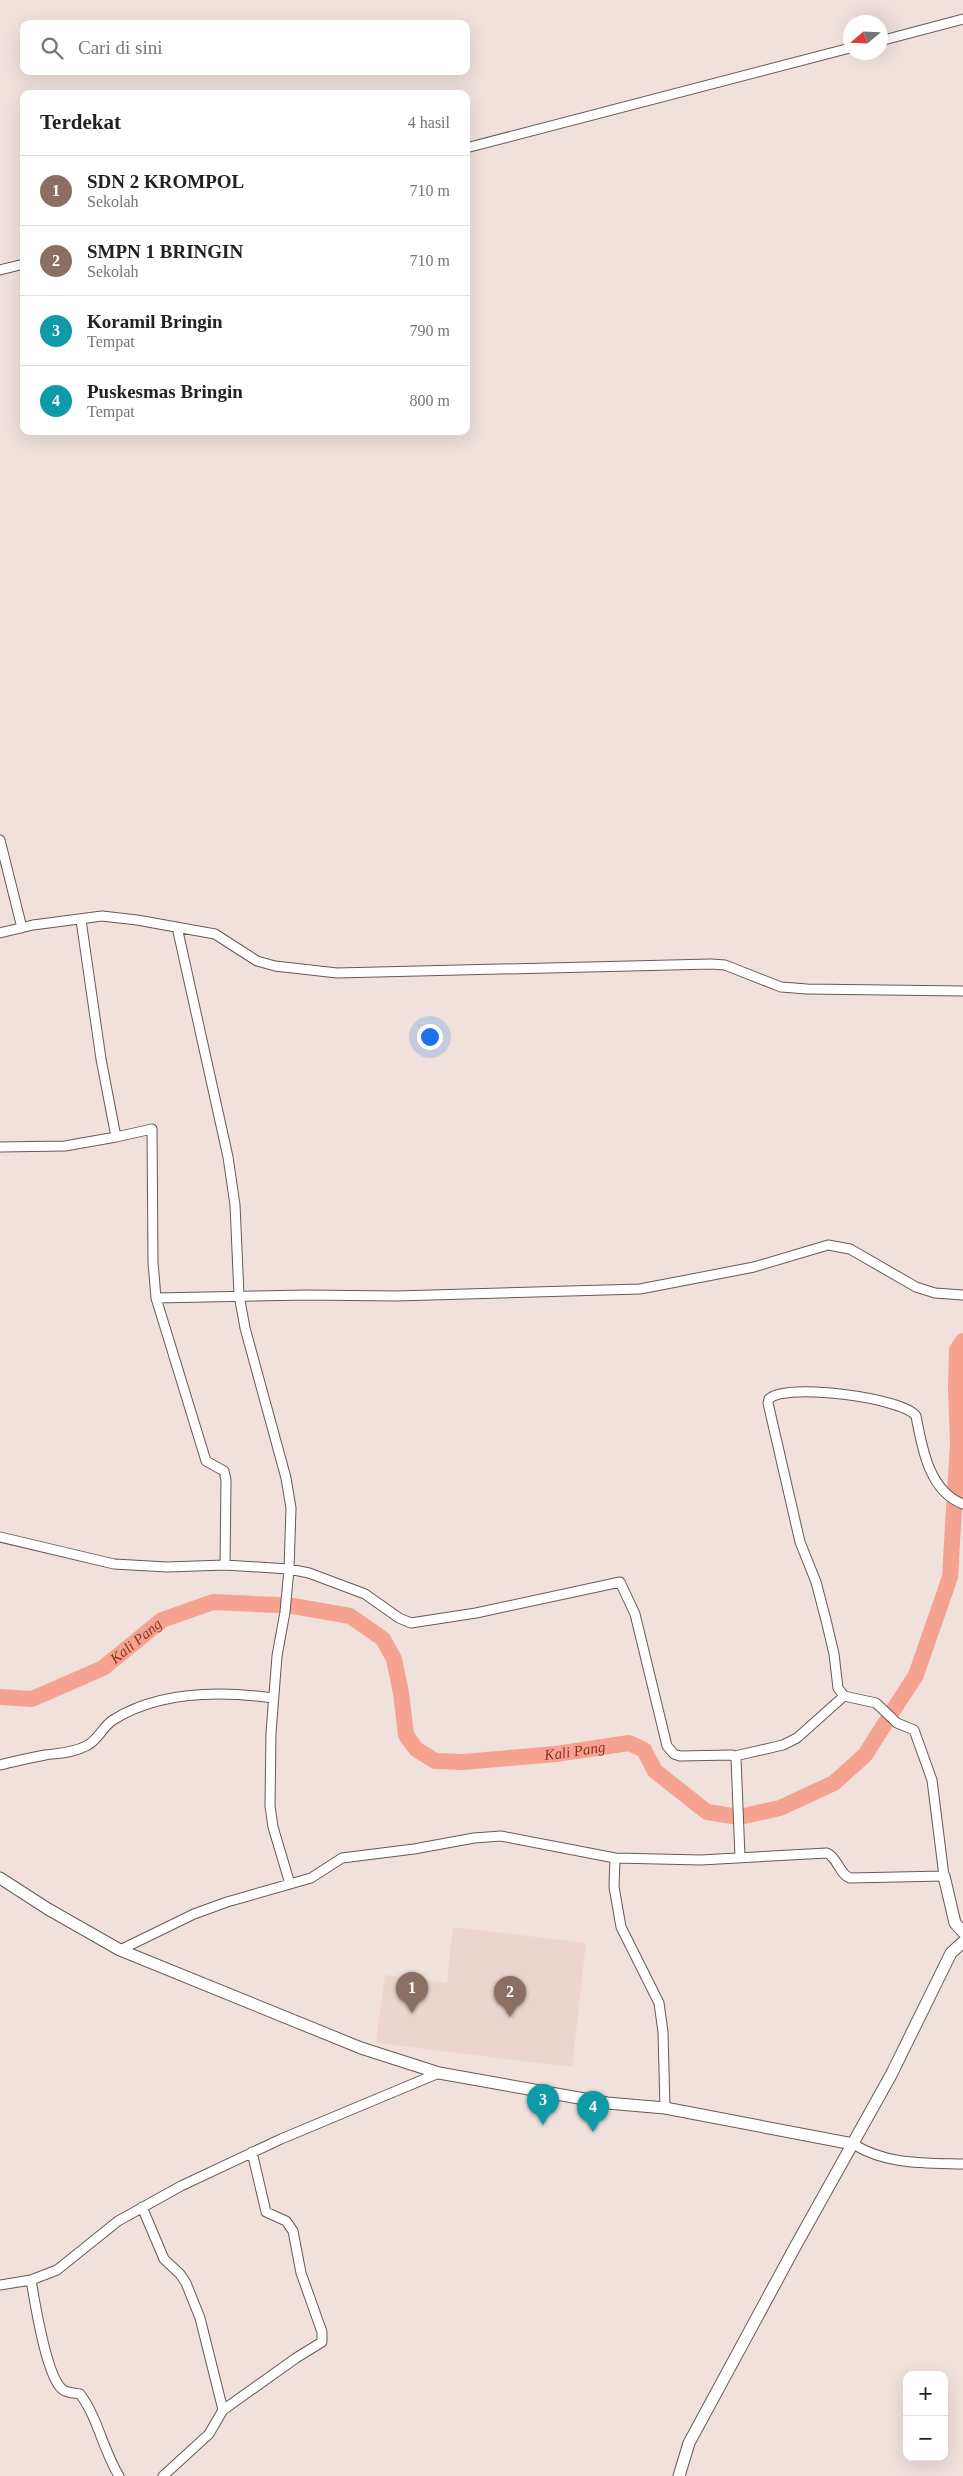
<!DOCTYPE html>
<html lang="id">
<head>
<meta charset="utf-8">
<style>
  :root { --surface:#fff; --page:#f6f6f6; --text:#222; --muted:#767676; --line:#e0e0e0; --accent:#1e675e }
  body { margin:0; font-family:"Times New Roman",serif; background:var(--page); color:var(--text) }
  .controls { position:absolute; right:15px; bottom:15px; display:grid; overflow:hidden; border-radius:10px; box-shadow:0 5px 20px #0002 }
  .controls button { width:45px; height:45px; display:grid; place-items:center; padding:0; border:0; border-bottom:1px solid var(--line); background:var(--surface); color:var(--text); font:25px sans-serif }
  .compass { position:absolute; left:843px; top:15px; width:45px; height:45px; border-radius:50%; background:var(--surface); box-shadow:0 5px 20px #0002; rotate:251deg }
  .you { position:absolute; left:429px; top:1036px; width:18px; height:18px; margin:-12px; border:4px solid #fff; border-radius:50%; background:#1a73e8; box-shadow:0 0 0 8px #1a73e833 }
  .badge { display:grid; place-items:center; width:32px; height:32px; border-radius:50%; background:var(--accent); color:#fff; font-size:16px; font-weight:700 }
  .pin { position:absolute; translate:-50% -41px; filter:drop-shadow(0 1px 2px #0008) }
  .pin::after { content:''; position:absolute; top:26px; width:18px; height:15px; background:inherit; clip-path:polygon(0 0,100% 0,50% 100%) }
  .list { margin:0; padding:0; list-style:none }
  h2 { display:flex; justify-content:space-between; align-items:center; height:65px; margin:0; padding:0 20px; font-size:21px }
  h2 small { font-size:16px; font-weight:400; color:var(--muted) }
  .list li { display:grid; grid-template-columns:32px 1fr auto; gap:15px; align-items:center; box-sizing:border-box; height:70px; padding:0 20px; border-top:1px solid var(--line) }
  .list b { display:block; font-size:19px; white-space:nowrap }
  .list p { margin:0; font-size:16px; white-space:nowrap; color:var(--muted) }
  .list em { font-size:16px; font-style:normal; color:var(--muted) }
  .icon { flex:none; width:28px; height:28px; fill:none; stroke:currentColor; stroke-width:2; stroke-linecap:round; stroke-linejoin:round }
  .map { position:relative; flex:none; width:963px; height:2476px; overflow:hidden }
  .search { position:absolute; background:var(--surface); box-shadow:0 5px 20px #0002; left:20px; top:20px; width:450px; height:55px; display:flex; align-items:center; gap:12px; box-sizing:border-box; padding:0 18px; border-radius:10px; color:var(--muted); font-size:19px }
  .panel { position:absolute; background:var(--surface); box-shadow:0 5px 20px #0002; left:20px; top:90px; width:450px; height:345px; border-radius:10px }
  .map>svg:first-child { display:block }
  .built { fill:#edd5cf }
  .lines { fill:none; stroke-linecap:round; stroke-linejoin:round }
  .river { stroke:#f5a290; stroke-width:16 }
  .minor-casing { stroke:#675a57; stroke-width:11 }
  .tertiary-casing { stroke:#675a57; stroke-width:13 }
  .minor { stroke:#fff; stroke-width:9 }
  .tertiary { stroke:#fff; stroke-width:11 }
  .labels { text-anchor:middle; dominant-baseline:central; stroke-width:4.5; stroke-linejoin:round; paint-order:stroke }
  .water-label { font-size:15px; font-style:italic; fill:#91311e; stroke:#f0e1dd }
</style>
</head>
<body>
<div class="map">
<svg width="963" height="2476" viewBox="0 0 963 2476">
  <rect width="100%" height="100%" fill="#f0e1dd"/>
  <!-- built -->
  <path class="built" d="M453,1927L586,1943L572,2067L376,2043L385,1975L447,1983Z"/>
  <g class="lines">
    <!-- river -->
    <g class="river">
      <path id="s1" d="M293,1606L350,1616L383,1639L394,1659L401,1693L406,1735L416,1749L435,1761L463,1762L556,1754L629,1743L644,1750L655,1771L707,1812L739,1817L780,1808L834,1783L865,1755L886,1722"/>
      <path id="s2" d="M0,1697L32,1699L103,1668L162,1620L213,1602L278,1605"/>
      <path d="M894,1709L916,1675L950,1577L958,1443L956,1389L957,1350L963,1341"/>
    </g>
    <defs>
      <path id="minor" d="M880,41L963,19
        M466,148L850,48
        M0,270L24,264
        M0,840L22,928
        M177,927L228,1157L235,1205L239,1295L245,1328L286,1478L291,1508L289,1569L285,1612L277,1656L271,1733L270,1806L273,1827L290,1884
        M0,933L33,925L102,916L137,920L215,934L257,961L275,966L337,973L711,964L725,965L781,987L807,989L963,991
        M116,1137L152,1129L153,1262L156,1298L206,1461L224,1471L226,1480L225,1565
        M0,1147L65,1146L116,1137L101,1059L81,920
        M156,1298L307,1295L396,1296L640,1289L754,1267L828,1245L850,1249L916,1287L935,1293L963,1295
        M0,1537L114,1564L167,1567L225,1565L289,1569L309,1573L365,1594L399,1618L411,1623L476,1613L620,1582L635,1614L667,1746L674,1754L680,1756L732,1755L736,1758L740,1857
        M735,1756L783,1745L797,1738L844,1696
        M0,1765C15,1761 30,1758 45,1755C59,1753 73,1753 86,1746C98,1741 102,1727 113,1720C159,1691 222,1691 273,1698
        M615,1858L614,1887L621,1927L659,2003L663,2032L665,2108
        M120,1950L194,1914L227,1902L311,1878L342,1858L414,1849L474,1838L501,1836L615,1858L701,1860L827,1853C838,1858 839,1874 850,1878L944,1876L932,1780L914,1730L897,1723L876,1703L844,1696L838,1688L834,1654L826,1620L816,1582L800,1542L768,1403L769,1399C785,1382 904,1398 916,1416C922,1448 929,1491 963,1504
        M853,2144C887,2165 924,2163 963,2164
        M142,2207L164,2259L180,2274L186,2283L200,2318L223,2410
        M31,2280C35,2303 46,2375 62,2389C66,2393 75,2393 80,2394C98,2418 103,2450 119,2476
        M0,2285L31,2280L57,2270L118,2221L181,2186L281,2139L439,2073
        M163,2476L209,2434L223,2410L296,2358L322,2342V2332L301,2273L293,2231L286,2221L266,2212L252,2152"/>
      <path id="tertiary" d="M944,1876L955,1923L963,1932
        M0,1878L48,1909L120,1950L361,2048L439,2073L607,2103L665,2108L853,2144
        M679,2476L689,2443L795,2247L891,2075L951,1953L963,1942"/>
    </defs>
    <!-- minor casing -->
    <use href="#minor" class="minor-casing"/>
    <!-- tertiary casing -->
    <use href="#tertiary" class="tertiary-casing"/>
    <!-- minor -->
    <use href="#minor" class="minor"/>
    <!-- tertiary -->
    <use href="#tertiary" class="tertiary"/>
  </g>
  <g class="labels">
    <!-- water labels -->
    <g class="water-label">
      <text stroke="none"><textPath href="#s2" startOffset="152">Kali Pang</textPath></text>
      <text stroke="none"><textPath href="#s1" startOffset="378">Kali Pang</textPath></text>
    </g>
  </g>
</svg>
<div class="controls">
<button>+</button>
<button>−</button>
</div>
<svg class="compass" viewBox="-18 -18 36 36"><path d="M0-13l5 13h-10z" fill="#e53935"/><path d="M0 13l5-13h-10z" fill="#767676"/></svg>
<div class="you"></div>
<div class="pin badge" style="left:412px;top:2013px;background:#8d6e63">1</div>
<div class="pin badge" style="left:510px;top:2017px;background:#8d6e63">2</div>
<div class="pin badge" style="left:543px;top:2125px;background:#0f9aa8">3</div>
<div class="pin badge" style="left:593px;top:2132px;background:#0f9aa8">4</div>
<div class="search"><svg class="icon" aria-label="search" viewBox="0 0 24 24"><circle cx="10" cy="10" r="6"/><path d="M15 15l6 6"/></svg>Cari di sini</div>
<section class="panel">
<h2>Terdekat<small>4 hasil</small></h2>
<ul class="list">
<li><span class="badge" style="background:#8d6e63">1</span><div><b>SDN 2 KROMPOL</b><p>Sekolah</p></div><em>710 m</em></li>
<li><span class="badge" style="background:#8d6e63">2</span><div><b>SMPN 1 BRINGIN</b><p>Sekolah</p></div><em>710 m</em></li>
<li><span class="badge" style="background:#0f9aa8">3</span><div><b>Koramil Bringin</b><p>Tempat</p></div><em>790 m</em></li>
<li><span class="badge" style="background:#0f9aa8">4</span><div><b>Puskesmas Bringin</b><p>Tempat</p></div><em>800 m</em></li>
</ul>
</section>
</div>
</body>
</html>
